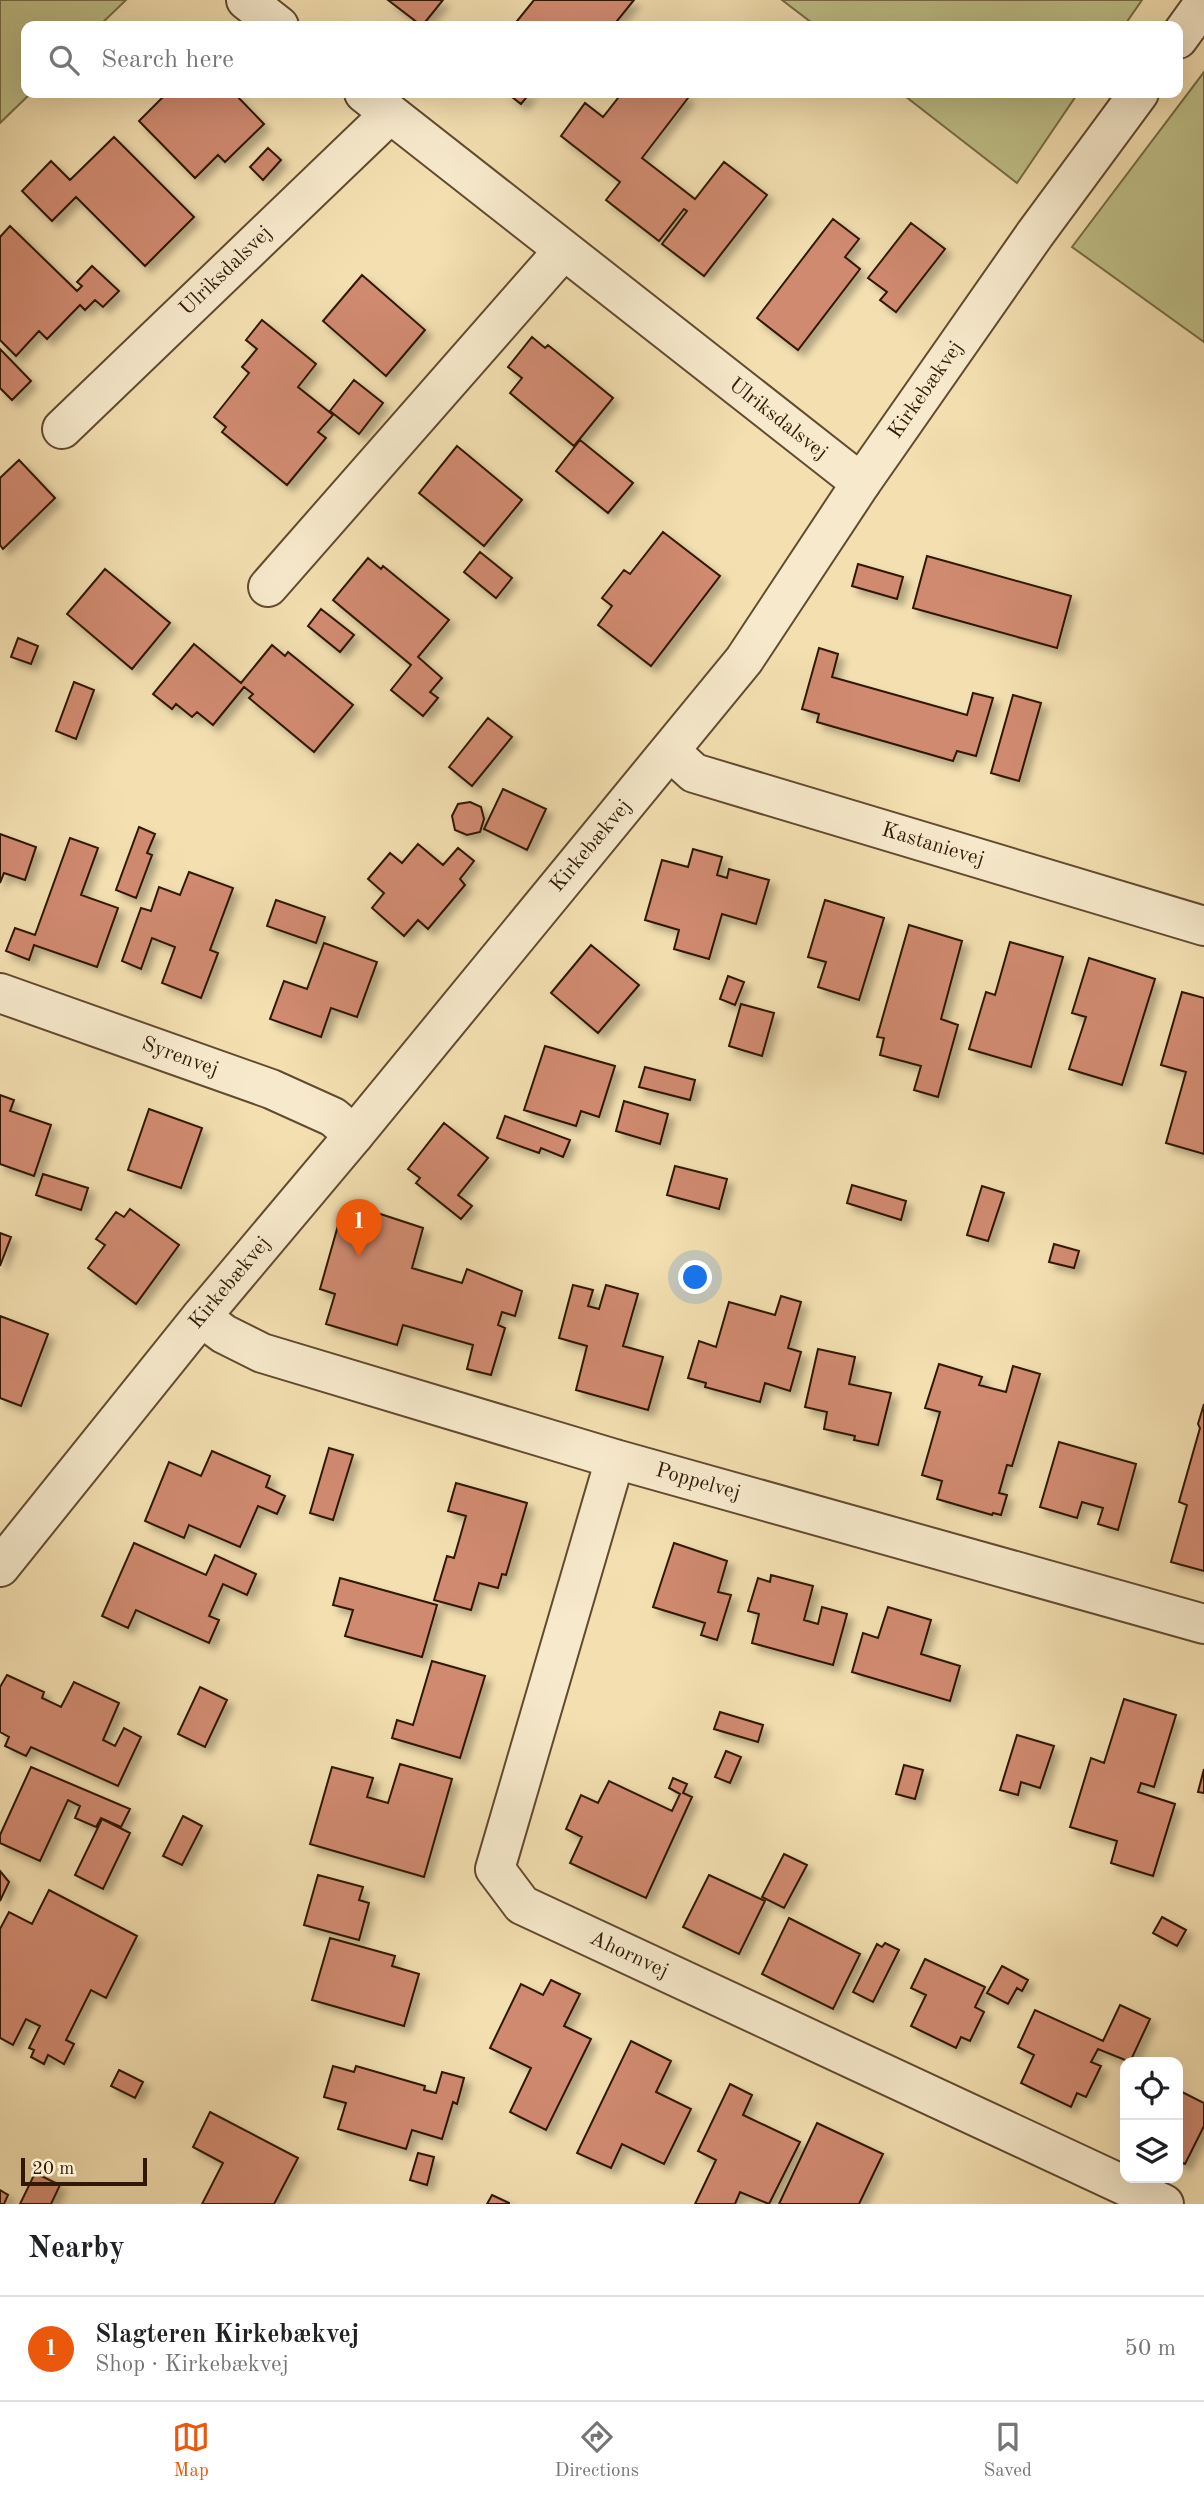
<!DOCTYPE html>
<html lang="en">
<head>
<meta charset="utf-8">
<style>
  :root { --surface:#fff; --page:#f6f6f6; --text:#202124; --muted:#757577; --line:#e0e0e0; --accent:#ea580c }
  body { margin:0; font-family:"Old Standard TT",serif; background:var(--page); color:var(--text) }
  .controls { position:absolute; right:21px; bottom:21px; display:grid; overflow:hidden; border-radius:14px; box-shadow:0 7px 28px #0002 }
  .controls button { width:63px; height:63px; display:grid; place-items:center; padding:0; border:0; border-bottom:2px solid var(--line); background:var(--surface); color:var(--text); font:35px sans-serif }
  .scale { position:absolute; left:21px; bottom:18px; width:126px; box-sizing:border-box; padding-left:7px; border:4px solid #311905; border-top:0; font-size:19px; line-height:24px; white-space:nowrap; color:#311905; -webkit-text-stroke:5px #f7eacc; paint-order:stroke }
  .you { position:absolute; left:696px; top:1278px; width:24px; height:24px; margin:-18px; border:5px solid #fff; border-radius:50%; background:#1a73e8; box-shadow:0 0 0 10px #1a73e833 }
  .badge { display:grid; place-items:center; width:46px; height:46px; border-radius:50%; background:var(--accent); color:#fff; font-size:23px; font-weight:700 }
  .pin { position:absolute; translate:-50% -58px; filter:drop-shadow(0 2px 4px #0008) }
  .pin::after { content:''; position:absolute; top:37px; width:24px; height:21px; background:inherit; clip-path:polygon(0 0,100% 0,50% 100%) }
  .list { margin:0; padding:0; list-style:none }
  h2 { display:flex; justify-content:space-between; align-items:center; height:91px; margin:0; padding:0 28px; font-size:30px }
  h2 small { font-size:23px; font-weight:400; color:var(--muted) }
  .list li { display:grid; grid-template-columns:46px 1fr auto; gap:21px; align-items:center; box-sizing:border-box; height:105px; padding:0 28px; border-top:2px solid var(--line) }
  .list b { display:block; font-size:26px; white-space:nowrap }
  .list p { margin:0; font-size:23px; white-space:nowrap; color:var(--muted) }
  .list em { font-size:23px; font-style:normal; color:var(--muted) }
  .icon { flex:none; width:38px; height:38px; fill:none; stroke:currentColor; stroke-width:2; stroke-linecap:round; stroke-linejoin:round }
  .map { position:relative; flex:none; width:1204px; height:2204px; overflow:hidden }
  .search { position:absolute; background:var(--surface); box-shadow:0 7px 28px #0002; left:21px; right:21px; top:21px; height:77px; display:flex; align-items:center; gap:18px; box-sizing:border-box; padding:0 24px; border-radius:14px; color:var(--muted); font-size:26px }
  .sheet { height:196px; background:var(--surface) }
  nav { display:flex; justify-content:space-around; align-items:center; box-sizing:border-box; height:98px; border-top:2px solid var(--line); background:var(--surface); font-size:19px; color:var(--muted) }
  nav a { display:grid; justify-items:center; gap:4px }
  nav .on { color:var(--accent) }
  .map>svg:first-child { display:block }
  .green { fill:#bfc088; stroke:#786c46; stroke-width:2 }
  .building { fill:#d08a6f; stroke:#311905; stroke-width:2; filter:url(#shadow) }
  .lines { fill:none; stroke-linecap:round; stroke-linejoin:round }
  .minor-casing { stroke:#624a30; stroke-width:42 }
  .tertiary-casing { stroke:#624a30; stroke-width:42 }
  .minor { stroke:#f7eacc; stroke-width:38 }
  .tertiary { stroke:#f7eacc; stroke-width:38 }
  .labels { text-anchor:middle; dominant-baseline:central; stroke-width:7; stroke-linejoin:round; paint-order:stroke }
  .street-label { font-size:21px; fill:#311905; stroke:#f7eacc }
</style>
</head>
<body>
<div class="map">
<svg width="1204" height="2204" viewBox="0 0 1204 2204">
  <defs>
    <filter id="shadow"><feDropShadow dx="6" dy="6" stdDeviation="3.5" flood-color="#0004"/></filter>
  </defs>
  <rect width="100%" height="100%" fill="#f3dfb0"/>
  <filter id="stains"><feTurbulence type="fractalNoise" baseFrequency=".00286" numOctaves="4"/><feColorMatrix values="0 0 0 0 .2 0 0 0 0 .09 0 0 0 0 .02 0 0 0 .5 -.17"/></filter>
  <radialGradient id="worn" r=".72"><stop offset=".6" stop-color="#630" stop-opacity="0"/><stop offset="1" stop-color="#630" stop-opacity=".3"/></radialGradient>
  <!-- green -->
  <path class="green" d="M0,0H126L99,26H26V93H31L0,123Z
    M782,0H1142L1124,26H816Z
    M1204,72V342L1072,247Z
    M901,93H1078L1017,183Z"/>
  <!-- building -->
  <path class="building" d="M388,0H443L422,26Z
    M534,0H634L613,26H513Z
    M157,93H234L264,124L225,162L218,155L195,178L139,121L162,98Z
    M507,93H530L521,104Z
    M622,93H682L688,98L642,158L695,199L724,162L767,195L704,276L662,244L687,211L684,209L659,241L606,200L620,182L561,136L585,103L603,117Z
    M114,137L194,217L145,266L76,197L52,221L22,191L51,161L70,180Z
    M268,148L281,160L263,180L250,167Z
    M833,219L859,239L845,257L860,269L798,350L757,318Z
    M911,223L945,249L896,312L880,300L887,292L868,278Z
    M10,226L77,291L82,286L77,282L92,266L119,291L103,307L95,300L85,310L80,305L47,339L39,331L16,356L0,340V237Z
    M362,275L425,330L386,376L323,321Z
    M262,320L316,364L298,387L333,415L318,432L326,438L287,485L222,432L226,427L214,417L249,373L242,367L257,349L246,340Z
    M532,337L545,348L548,345L613,398L574,446L510,393L522,378L508,367Z
    M0,349L31,381L12,400L0,388Z
    M354,380L383,403L359,434L330,411Z
    M580,440L633,483L608,513L556,471Z
    M457,446L522,500L484,546L419,493Z
    M19,460L55,498L3,549L0,545V478Z
    M663,532L720,576L651,666L598,625L612,606L602,598L624,570L630,574Z
    M480,552L512,578L496,598L464,572Z
    M927,556L1071,596L1057,648L913,608Z
    M368,558L381,569L383,566L449,620L418,657L442,678L430,692L438,698L423,716L391,690L411,665L333,600Z
    M858,564L903,577L897,599L852,586Z
    M105,569L170,623L132,669L67,614Z
    M321,609L354,635L340,652L308,626Z
    M18,638L38,646L31,664L11,657Z
    M194,644L241,683L272,645L285,656L288,652L353,705L314,752L249,698L253,694L244,687L213,725L197,712L192,717L176,704L172,709L153,694Z
    M819,648L838,654L832,677L967,715L973,693L993,698L976,756L957,751L953,761L817,722L819,714L802,709Z
    M74,682L94,690L76,739L56,731Z
    M1013,695L1041,703L1019,781L991,773Z
    M488,718L512,737L472,786L449,767Z
    M503,789L546,809L527,850L484,829Z
    M470,802L481,807L484,819L480,832L467,835L455,830L452,816L458,804Z
    M139,827L155,834L147,853L152,855L136,898L116,890Z
    M0,834L36,847L25,880L4,873L0,883Z
    M70,838L98,848L81,895L118,908L97,967L34,945L29,960L6,951L15,928L35,935Z
    M418,844L443,865L458,848L474,861L460,879L465,885L428,929L418,920L404,936L372,908L384,893L368,879L390,853L402,863Z
    M693,849L722,857L717,875L727,878L729,869L769,880L756,924L722,914L709,959L674,949L679,930L645,920L662,860L688,867Z
    M189,872L233,888L210,950L218,953L201,998L162,983L175,947L152,938L141,969L122,961L141,908L151,911L159,887L180,895Z
    M276,900L325,917L316,943L267,926Z
    M825,900L884,918L859,1000L818,987L826,962L808,957Z
    M909,925L962,941L941,1019L958,1025L938,1097L914,1090L921,1066L880,1055L884,1038L877,1037Z
    M1010,942L1063,957L1031,1067L969,1049L986,992L995,995Z
    M324,943L377,962L357,1017L331,1008L321,1037L270,1019L284,981L307,989Z
    M591,945L639,985L598,1033L551,993Z
    M1089,958L1155,979L1122,1085L1069,1069L1086,1017L1072,1013Z
    M728,976L744,982L735,1005L720,999Z
    M1182,992L1204,998V1154L1166,1143L1186,1072L1161,1065Z
    M741,1004L774,1013L762,1056L729,1046Z
    M545,1046L615,1066L599,1117L581,1111L576,1126L524,1110Z
    M645,1067L695,1080L690,1100L639,1087Z
    M0,1095L14,1100L10,1111L51,1125L34,1176L0,1164Z
    M624,1101L668,1114L660,1144L616,1131Z
    M149,1109L202,1128L181,1188L128,1170Z
    M505,1116L570,1140L563,1157L541,1148L539,1153L497,1138Z
    M444,1123L488,1158L458,1195L472,1206L461,1219L416,1183L420,1178L408,1169Z
    M675,1166L727,1179L719,1209L667,1195Z
    M43,1174L88,1188L81,1210L36,1195Z
    M852,1185L906,1201L901,1220L847,1203Z
    M982,1186L1004,1193L988,1241L967,1235Z
    M353,1205L423,1228L412,1268L462,1283L467,1269L522,1291L515,1316L502,1312L498,1325L505,1328L491,1375L467,1369L473,1345L403,1325L397,1345L326,1324L335,1294L320,1289L339,1222Z
    M130,1209L179,1245L136,1304L88,1268L105,1245L96,1239L116,1212L124,1217Z
    M0,1233L11,1237L0,1266Z
    M1054,1244L1079,1251L1074,1268L1049,1262Z
    M573,1285L593,1290L588,1306L599,1309L606,1285L638,1294L623,1346L663,1357L648,1410L576,1390L587,1346L559,1338Z
    M781,1296L801,1302L788,1348L801,1352L790,1391L765,1383L760,1402L705,1387L706,1383L688,1378L699,1341L716,1347L729,1302L775,1315Z
    M0,1316L48,1334L21,1406L0,1398Z
    M818,1349L855,1357L849,1384L891,1393L878,1445L854,1440L855,1436L824,1429L827,1412L805,1407Z
    M939,1364L982,1377L979,1385L1006,1392L1013,1366L1040,1374L1012,1466L1007,1465L999,1493L1007,1495L1001,1515L993,1513L992,1515L937,1499L942,1481L922,1475L940,1412L925,1408Z
    M1204,1404V1571L1171,1562L1187,1505L1179,1502L1200,1428L1198,1424Z
    M1059,1442L1136,1464L1118,1530L1098,1524L1103,1508L1082,1502L1077,1518L1040,1507Z
    M329,1448L353,1455L333,1520L310,1513Z
    M212,1451L270,1476L266,1487L285,1496L277,1514L258,1506L240,1547L189,1525L184,1538L145,1521L169,1462L201,1476Z
    M456,1483L527,1503L506,1575L502,1574L498,1588L479,1583L471,1610L434,1600L447,1556L454,1558L466,1516L448,1511Z
    M134,1543L206,1575L215,1555L256,1574L247,1595L223,1584L209,1616L219,1620L209,1643L136,1610L128,1628L102,1616Z
    M674,1543L727,1561L718,1592L731,1595L717,1640L701,1635L705,1623L653,1607Z
    M771,1575L813,1586L804,1620L818,1624L822,1607L847,1614L833,1665L752,1643L759,1614L748,1611L758,1578L770,1582Z
    M340,1578L437,1605L422,1657L345,1636L353,1610L333,1605Z
    M888,1607L931,1620L921,1654L960,1666L950,1701L852,1672L863,1633L878,1638Z
    M432,1661L485,1676L460,1758L392,1738L397,1720L413,1725Z
    M7,1675L44,1692L42,1698L61,1707L74,1682L119,1703L103,1740L115,1746L124,1728L141,1737L118,1786L31,1747L26,1756L5,1746L9,1737L0,1732V1687Z
    M200,1687L227,1700L205,1747L178,1734Z
    M1124,1699L1176,1715L1154,1787L1141,1783L1138,1792L1175,1804L1153,1876L1111,1863L1117,1841L1070,1827L1091,1758L1104,1763Z
    M720,1712L763,1725L758,1742L714,1729Z
    M1017,1735L1054,1746L1040,1788L1021,1782L1018,1795L1000,1790Z
    M726,1751L741,1757L730,1783L715,1777Z
    M400,1764L452,1779L424,1877L310,1844L332,1767L373,1778L367,1797L388,1803Z
    M904,1765L923,1770L915,1799L896,1794Z
    M31,1767L130,1809L121,1827L101,1818L96,1827L75,1818L80,1806L68,1800L40,1861L0,1843V1835Z
    M1204,1769V1793L1198,1792Z
    M673,1778L687,1784L683,1793L692,1797L646,1898L570,1863L582,1837L566,1829L581,1795L598,1803L609,1781L672,1811L680,1794L669,1788Z
    M183,1816L202,1826L182,1865L163,1856Z
    M102,1819L130,1833L103,1889L75,1875Z
    M784,1854L807,1865L784,1908L762,1897Z
    M0,1871L9,1882L0,1901Z
    M318,1875L363,1887L359,1900L369,1903L359,1940L304,1925Z
    M709,1875L765,1901L739,1954L683,1927Z
    M49,1890L137,1936L106,1998L91,1990L66,2040L74,2044L64,2064L48,2055L44,2064L31,2057L34,2050L29,2048L40,2026L26,2019L13,2045L0,2038V1929L9,1912L32,1924Z
    M1162,1917L1186,1930L1177,1946L1153,1933Z
    M789,1918L860,1954L833,2009L762,1974Z
    M330,1938L395,1956L392,1966L419,1974L404,2026L312,2000Z
    M885,1943L899,1950L873,2002L853,1992L877,1944L882,1947Z
    M925,1959L985,1987L975,2007L984,2012L970,2041L961,2037L956,2048L911,2026L926,1995L911,1988Z
    M1002,1966L1028,1980L1022,1991L1017,1988L1008,2004L987,1993Z
    M551,1980L580,1994L564,2026L591,2039L546,2130L510,2112L531,2068L490,2048L521,1984L543,1995Z
    M1120,2005L1150,2019L1130,2062L1098,2049L1091,2062L1101,2066L1086,2097L1077,2093L1071,2107L1021,2083L1034,2055L1018,2047L1035,2010L1103,2041Z
    M631,2041L671,2061L656,2092L691,2109L664,2164L622,2144L611,2168L577,2153Z
    M333,2066L354,2072L356,2066L425,2086L424,2090L436,2093L442,2072L464,2078L457,2104L453,2102L442,2139L412,2130L406,2149L338,2129L346,2103L324,2097Z
    M119,2070L143,2082L135,2098L111,2086Z
    M730,2084L752,2095L743,2115L800,2142L769,2204L740,2192L735,2204H695L716,2160L698,2151Z
    M1178,2090L1204,2103V2126L1185,2164L1178,2161Z
    M210,2112L298,2158L274,2204H202L223,2163L193,2147Z
    M817,2123L883,2154L859,2204H779Z
    M418,2153L434,2157L427,2185L410,2180Z
    M35,2173L60,2185L51,2204H20Z
    M0,2190L8,2195L4,2204H0Z
    M492,2195L509,2203V2204H487Z"/>
  <g class="lines">
    <defs>
      <path id="minor" d="M246,0L279,26
        M364,93L861,483
        M62,429L390,114
        M268,587L563,251
        M670,751L694,773L1204,926
        M0,993L271,1089L333,1117L354,1135
        M201,1317L224,1334L262,1353L615,1459L1204,1624
        M615,1459L495,1869L522,1905L1164,2204"/>
      <path id="tertiary" d="M1178,39L1204,3
        M0,1567L201,1317L354,1135L744,660L861,483L1035,234L1139,93"/>
    </defs>
    <!-- minor casing -->
    <use href="#minor" class="minor-casing"/>
    <!-- tertiary casing -->
    <use href="#tertiary" class="tertiary-casing"/>
    <!-- minor -->
    <use href="#minor" class="minor"/>
    <!-- tertiary -->
    <use href="#tertiary" class="tertiary"/>
  </g>
  <g class="labels">
    <!-- street labels -->
    <g class="street-label">
      <text transform="translate(226 271) rotate(-44)">Ulriksdalsvej</text>
      <text transform="translate(926 390) rotate(-55)">Kirkebækvej</text>
      <text transform="translate(778 419) rotate(38)">Ulriksdalsvej</text>
      <text transform="translate(933 845) rotate(17)">Kastanievej</text>
      <text transform="translate(591 846) rotate(-50)">Kirkebækvej</text>
      <text transform="translate(180 1057) rotate(20)">Syrenvej</text>
      <text transform="translate(230 1283) rotate(-50)">Kirkebækvej</text>
      <text transform="translate(698 1482) rotate(16)">Poppelvej</text>
      <text transform="translate(629 1955) rotate(25)">Ahornvej</text>
    </g>
  </g>
  <rect width="100%" height="100%" filter="url(#stains)"/>
  <rect width="100%" height="100%" fill="url(#worn)"/>
</svg>
<div class="controls">
<button><svg class="icon" aria-label="locate" viewBox="0 0 24 24"><circle cx="12" cy="12" r="6"/><path d="M12 2v4M12 18v4M2 12h4M18 12h4"/></svg></button>
<button><svg class="icon" aria-label="layers" viewBox="0 0 24 24"><path d="M12 4l9 5-9 5-9-5zM3 14l9 5 9-5"/></svg></button>
</div>
<div class="scale">20 m</div>
<div class="you"></div>
<div class="pin badge" style="left:359px;top:1257px">1</div>
<div class="search"><svg class="icon" aria-label="search" viewBox="0 0 24 24"><circle cx="10" cy="10" r="6"/><path d="M15 15l6 6"/></svg>Search here</div>
</div>
<section class="sheet">
<h2>Nearby<small></small></h2>
<ul class="list">
<li><span class="badge">1</span><div><b>Slagteren Kirkebækvej</b><p>Shop · Kirkebækvej</p></div><em>50 m</em></li>
</ul>
</section>
<nav>
<a class="on"><svg class="icon" aria-label="map" viewBox="0 0 24 24"><path d="M3 6l6-2 6 2 6-2v14l-6 2-6-2-6 2zM9 4v14M15 6v14"/></svg>Map</a>
<a><svg class="icon" aria-label="directions" viewBox="0 0 24 24"><path d="M12 3l9 9-9 9-9-9zM9 14v-3h6M13 9l2 2-2 2"/></svg>Directions</a>
<a><svg class="icon" aria-label="saved" viewBox="0 0 24 24"><path d="M7 4h10v16l-5-4-5 4z"/></svg>Saved</a>
</nav>
</body>
</html>
